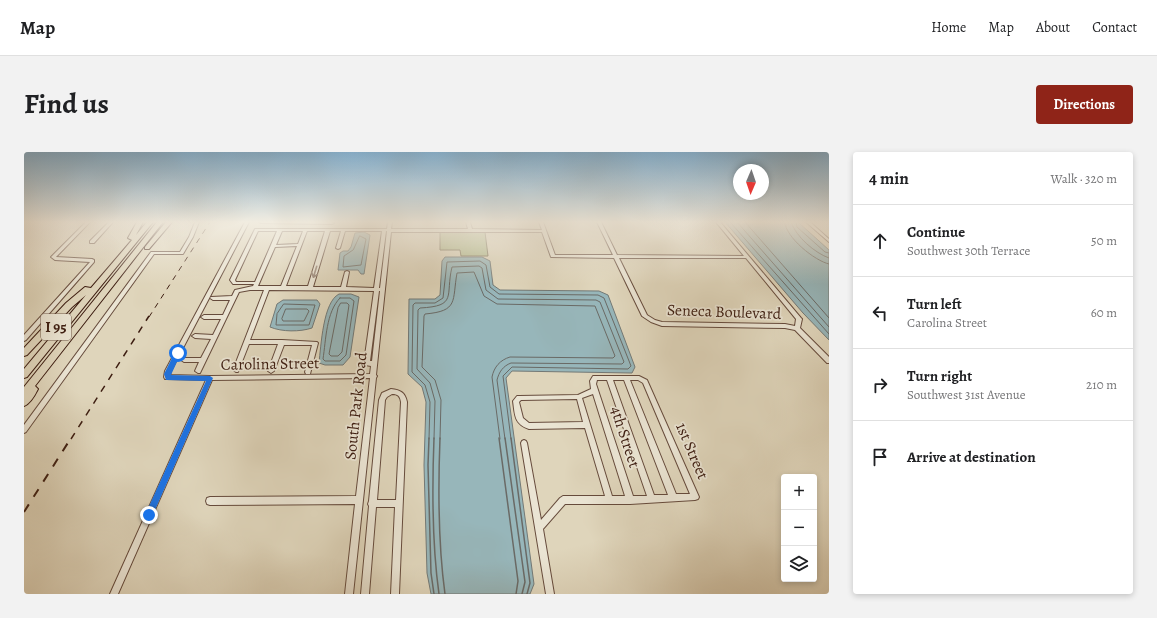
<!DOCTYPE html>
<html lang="en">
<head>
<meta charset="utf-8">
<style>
  :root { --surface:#fff; --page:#f2f2f2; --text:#202124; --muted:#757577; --line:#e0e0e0; --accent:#8f2418 }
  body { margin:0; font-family:Alegreya,serif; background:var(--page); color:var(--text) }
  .controls { position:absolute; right:12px; bottom:12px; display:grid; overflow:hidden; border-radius:4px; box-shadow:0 2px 6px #0003 }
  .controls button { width:36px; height:36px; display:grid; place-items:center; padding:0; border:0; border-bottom:1px solid var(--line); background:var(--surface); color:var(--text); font:20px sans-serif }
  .compass { position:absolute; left:709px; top:12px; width:36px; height:36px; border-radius:50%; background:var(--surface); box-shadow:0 2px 6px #0003; rotate:182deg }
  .stop { position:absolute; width:12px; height:12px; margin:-9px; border:3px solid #1a73e8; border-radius:50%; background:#fff }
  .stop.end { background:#1a73e8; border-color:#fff; box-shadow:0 1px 4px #0008 }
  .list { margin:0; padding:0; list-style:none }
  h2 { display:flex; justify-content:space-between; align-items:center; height:52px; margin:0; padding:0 16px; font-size:17px }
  h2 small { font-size:13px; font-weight:400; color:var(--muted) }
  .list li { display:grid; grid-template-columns:26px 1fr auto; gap:12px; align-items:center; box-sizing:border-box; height:72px; padding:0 16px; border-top:1px solid var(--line) }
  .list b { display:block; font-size:15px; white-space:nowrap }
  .list p { margin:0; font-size:13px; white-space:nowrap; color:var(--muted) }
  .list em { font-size:13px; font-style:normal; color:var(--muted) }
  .icon { flex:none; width:22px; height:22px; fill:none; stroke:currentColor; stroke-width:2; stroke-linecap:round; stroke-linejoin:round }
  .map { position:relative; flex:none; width:805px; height:442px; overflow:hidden; border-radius:4px }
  header { display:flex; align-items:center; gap:24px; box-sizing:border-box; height:56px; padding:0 20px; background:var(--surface); border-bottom:1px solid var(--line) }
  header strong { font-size:19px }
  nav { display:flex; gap:22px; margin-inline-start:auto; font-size:14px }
  .intro { display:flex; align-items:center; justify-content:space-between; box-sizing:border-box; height:96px; padding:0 24px }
  h1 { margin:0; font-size:28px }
  .button { padding:10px 18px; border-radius:4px; background:var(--accent); color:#fff; font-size:14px; font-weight:700 }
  main { display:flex; gap:24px; padding:0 24px }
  aside { flex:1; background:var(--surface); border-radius:4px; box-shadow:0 2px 6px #0003 }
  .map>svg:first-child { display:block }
  .green { fill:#b4bd8e; stroke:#786d50 }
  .water { fill:#97b6ba; stroke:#737976 }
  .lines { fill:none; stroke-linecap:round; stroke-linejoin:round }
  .shore-far1 { stroke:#6a6a66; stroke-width:1 }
  .shore { stroke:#6a6a66; stroke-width:1.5 }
  .minor-casing { stroke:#664b3c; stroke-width:2 }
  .highway-casing { stroke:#3d1d11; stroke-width:2 }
  .minor { fill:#eae4d3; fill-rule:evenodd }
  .highway { fill:#dfd5bb; fill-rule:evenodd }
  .rail-far2 { stroke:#3d1d11; stroke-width:1; stroke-dasharray:5.5 5.5; stroke-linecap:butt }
  .rail-far1 { stroke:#3d1d11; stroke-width:1.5; stroke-dasharray:7 7; stroke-linecap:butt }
  .rail { stroke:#3d1d11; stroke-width:2; stroke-dasharray:9 9; stroke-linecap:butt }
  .oneway { stroke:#9c8a7c }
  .route { fill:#1a73e8 }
  .labels { text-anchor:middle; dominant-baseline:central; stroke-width:3.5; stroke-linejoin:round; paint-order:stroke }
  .shield { fill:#eae4d3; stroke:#71594b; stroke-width:1 }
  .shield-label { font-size:15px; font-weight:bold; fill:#3d1d11 }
  .street-label { font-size:16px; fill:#3d1d11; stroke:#eae4d3 }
</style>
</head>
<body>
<header>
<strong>Map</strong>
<nav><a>Home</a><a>Map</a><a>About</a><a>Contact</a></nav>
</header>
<div class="intro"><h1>Find us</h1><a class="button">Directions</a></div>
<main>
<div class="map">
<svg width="805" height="442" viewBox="0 0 805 442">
  <rect width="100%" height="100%" fill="#dfd5bb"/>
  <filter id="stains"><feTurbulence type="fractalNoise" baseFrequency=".005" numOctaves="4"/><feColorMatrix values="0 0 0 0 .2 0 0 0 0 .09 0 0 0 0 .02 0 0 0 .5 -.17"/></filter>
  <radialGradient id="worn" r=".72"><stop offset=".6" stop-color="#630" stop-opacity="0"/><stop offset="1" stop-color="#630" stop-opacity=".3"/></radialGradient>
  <!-- green -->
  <path class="green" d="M416,80H461L464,104H437L436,98H416Z"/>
  <!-- water -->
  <path class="water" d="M701,70H774L805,98V188L779,161Z
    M340,80L346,83L340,122H337L334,118H314L316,101L319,99H324L327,95L331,81Z
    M421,105H458L466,109L469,133L476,138L575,139L584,143L611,215L608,221L488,219L482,226L510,432L506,442H407L403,421L400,313L402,250L398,235L384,222L385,147H411L416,143L418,109Z
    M315,142H327L335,145L326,205L319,213H301L295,211C297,194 299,150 315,142Z
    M259,148H293L296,152L288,176C276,180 258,180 246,175L253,152Z"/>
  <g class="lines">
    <!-- shore-far1 -->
    <path class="shore-far1" d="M706,70L805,182
      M713,70L805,175
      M721,70L805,166
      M761,70C761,85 791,109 805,112
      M767,70C772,85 791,101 805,106
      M772,70L773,75L801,100L805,101
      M336,84L342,87L337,113L319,115L320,104L329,98Z
      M316,146H326L330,149L322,203L316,209H301L299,207C302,188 302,160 316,146Z
      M317,151H323L325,153L318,200L314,204H307L305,202L314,156Z
      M260,152L291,153L285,173H252L253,162Z
      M262,157H283L285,159L280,169H259L258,167Z
      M405,287L406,250L401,233L388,220L389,153L391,151H411L419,146L423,110L456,109L462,113L466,135L475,142L574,143L580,146L607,214L604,217L488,215L479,224L487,287
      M410,287L411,249L406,231L393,217L394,158L396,156C434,154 421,144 428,115L455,114L458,116L462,138L474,147L572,148L576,150L600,210L598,212L487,211C479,214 475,220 473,228L481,287
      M416,287L417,248L411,228L398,215L400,164L401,162C435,159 428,149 433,121L450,120L460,144L473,152L571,154L591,204L589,206L486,205C476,208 470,215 468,225L476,287"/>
    <!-- shore -->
    <path class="shore" d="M405,286L404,313L407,421L410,442
      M410,286C408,337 408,392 415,442
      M416,286C414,337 414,391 421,442
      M475,286L494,429L492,442
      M481,286L501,430L498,442
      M487,286L506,431L503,442"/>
    <defs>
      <path id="minor" d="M62,70H66L32,105L68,107L70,108V110L2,188L0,189V183L66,110L31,108L27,105Z
        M85,70H89L70,91H66V89Z
        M171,70H175L169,85L159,102H130L2,280L0,281V273L127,100H156L165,85Z
        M221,70H225L147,219L146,223L186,224L346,222L347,214L341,213L340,211L350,139L245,138L226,188H258L293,190L294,191L286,222H282L281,220L288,193H260L250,219L247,221L244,219L254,192H225L214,220H212L209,218L240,138H226L215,140L176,221H174L171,219L175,210H160L157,208L160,206H177L187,187L171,186L168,184L171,182L189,183L197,167H180L177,165L180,163H199L206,148H189L186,146L187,145L208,144L211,138L229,134L230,132H209L206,128L231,77H363L364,70H368L367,77H444L442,70H446L448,77L518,78L515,70H519L531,103H589L573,70H577L593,103L720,104L692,70H696L777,166L778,167L776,176L805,205V211H803L771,178L761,176L638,174L627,170L618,164L590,106L527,105L518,80H367L352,223L353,224L352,226L329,442H321L331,352L186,353L183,352L182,349L183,346L186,345L332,344L346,226L188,228L94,442H86L182,228L143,227H141L140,225L141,219ZM234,79H253L231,130H212L211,128ZM258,79H279L274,92L252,93ZM283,79H301L284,134H262ZM306,79H317L312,96L314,97L316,96L321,79H358L350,136L322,135L325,120L323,119L321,120L317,135H289ZM362,79H363L356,136H355ZM273,94L257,134H234L251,95ZM595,106H722L772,167L771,174L761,172L638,170L631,168L623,163ZM355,139H356L348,209H346Z
        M235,70H308L310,71L308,72L237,71Z
        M782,70H786L805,87V90Z
        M569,224H615L623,228L675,345L674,347L671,348L606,352H541L519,377L530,442H522L497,291L498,289L500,288L502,289L503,291L517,368L536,346L539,344H581L561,276L505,277C490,272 491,263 489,249L493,244H495L554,243L567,237L566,229ZM573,228H583L623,344H609L572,232ZM589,228H600L644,343H630ZM606,228H614L619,231L666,342H652ZM569,242L601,344H588L558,246ZM553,247L559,270L505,271L499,266L495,250L497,248Z
        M367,237C376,238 381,240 383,250L375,442H367L371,355H352L345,442H337L345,354L344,352L345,349L355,248L358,241ZM368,242C374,242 376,244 377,250L372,348H353L361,248L363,245Z"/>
      <path id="highway" d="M113,70H119L112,83L123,70H129L3,225L0,226V217L62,143L48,155L3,203L0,204V196L42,151L61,135L67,136L108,88L104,86Z
        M133,70H139L11,234L14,237C11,243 6,252 0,254V235Z
        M142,70H148L125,97H121V95Z"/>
    </defs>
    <!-- minor casing -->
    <use href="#minor" class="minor-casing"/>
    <!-- highway casing -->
    <use href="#highway" class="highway-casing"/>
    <!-- minor -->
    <use href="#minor" class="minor"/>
    <!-- highway -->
    <use href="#highway" class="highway"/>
    <!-- rail-far2 -->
    <path class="rail-far2" d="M125,165L186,70"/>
    <!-- rail-far1 -->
    <path class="rail-far1" d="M47,287L125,164"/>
    <!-- rail -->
    <path class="rail" d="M0,360L47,286"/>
  </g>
  <!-- one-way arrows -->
  <defs><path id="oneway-shaft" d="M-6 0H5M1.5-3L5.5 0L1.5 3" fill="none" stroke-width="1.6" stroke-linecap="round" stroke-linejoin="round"/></defs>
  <use class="oneway" href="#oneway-shaft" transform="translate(291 120) rotate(107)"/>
  <!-- sky -->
  <linearGradient id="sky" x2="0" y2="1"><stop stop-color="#87b5d6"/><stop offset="0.53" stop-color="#f1ece0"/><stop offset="1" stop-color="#f1ece0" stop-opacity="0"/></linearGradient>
  <rect width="805" height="132" fill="url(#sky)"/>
  <!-- route -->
  <path class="route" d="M154,199L157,201L147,223L186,224L189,226L128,365L125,367L121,363L182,229L142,228L140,222L151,200Z"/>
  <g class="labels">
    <!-- shield labels -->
    <rect class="shield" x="17" y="162" width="30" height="26" rx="3"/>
    <g class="shield-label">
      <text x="32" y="175">I 95</text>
    </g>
    <!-- street labels -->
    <g class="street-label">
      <text transform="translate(700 160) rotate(2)">Seneca Boulevard</text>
      <text transform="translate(246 212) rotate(-1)">Carolina Street</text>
      <text transform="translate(332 254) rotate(-84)">South Park Road</text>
      <text transform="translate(601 285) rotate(72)">4th Street</text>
      <text transform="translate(668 299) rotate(67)">1st Street</text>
    </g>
  </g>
  <rect width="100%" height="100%" filter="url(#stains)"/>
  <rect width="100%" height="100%" fill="url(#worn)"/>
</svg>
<div class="controls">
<button>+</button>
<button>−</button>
<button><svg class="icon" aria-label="layers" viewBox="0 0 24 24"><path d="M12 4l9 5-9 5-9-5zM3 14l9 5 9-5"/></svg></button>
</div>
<svg class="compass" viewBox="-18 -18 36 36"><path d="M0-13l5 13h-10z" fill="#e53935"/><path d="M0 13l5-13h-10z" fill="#757577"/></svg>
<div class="stop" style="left:154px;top:201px"></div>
<div class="stop end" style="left:125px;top:363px"></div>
</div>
<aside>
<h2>4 min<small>Walk · 320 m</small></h2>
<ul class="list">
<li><svg class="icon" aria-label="ahead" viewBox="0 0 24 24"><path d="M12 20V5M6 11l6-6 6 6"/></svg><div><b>Continue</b><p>Southwest 30th Terrace</p></div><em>50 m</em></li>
<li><svg class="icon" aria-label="left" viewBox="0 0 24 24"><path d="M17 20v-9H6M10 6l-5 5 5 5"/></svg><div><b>Turn left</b><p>Carolina Street</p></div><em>60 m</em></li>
<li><svg class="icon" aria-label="right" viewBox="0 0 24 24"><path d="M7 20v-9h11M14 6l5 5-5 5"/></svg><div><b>Turn right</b><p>Southwest 31st Avenue</p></div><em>210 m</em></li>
<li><svg class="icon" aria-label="arrive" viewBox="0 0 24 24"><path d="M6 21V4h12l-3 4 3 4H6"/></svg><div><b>Arrive at destination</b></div></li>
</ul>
</aside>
</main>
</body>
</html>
